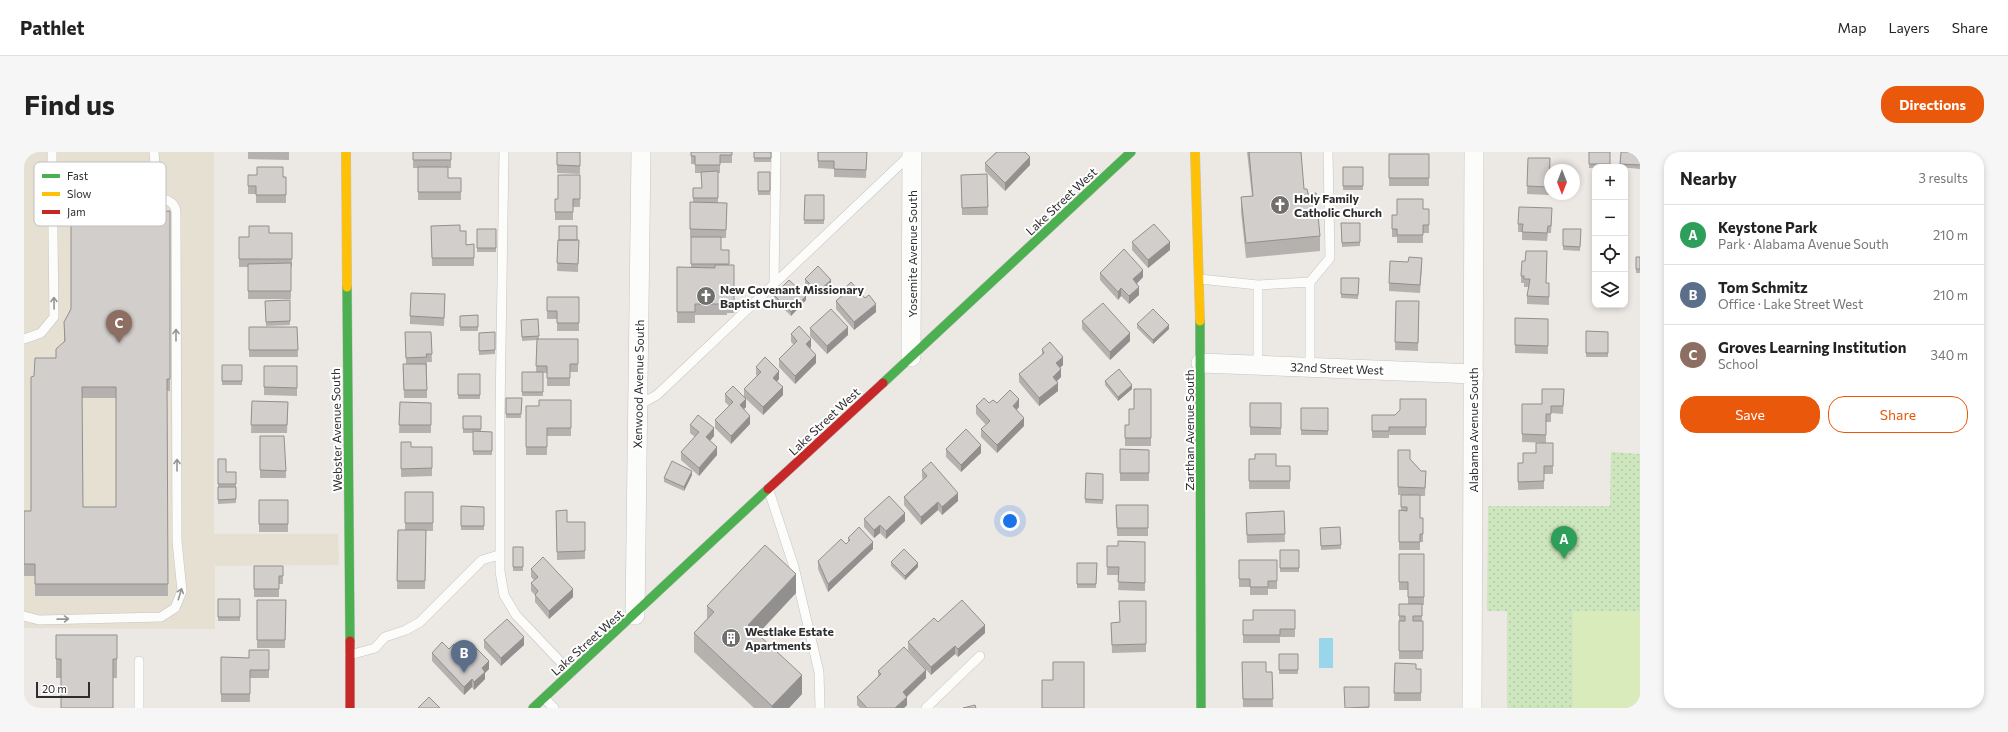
<!DOCTYPE html>
<html lang="en">
<head>
<meta charset="utf-8">
<style>
  :root { --surface:#fff; --page:#f6f6f6; --text:#222; --muted:#767676; --line:#e0e0e0; --accent:#ea580c }
  body { margin:0; font-family:Commissioner,sans-serif; background:var(--page); color:var(--text) }
  .controls { position:absolute; right:12px; top:12px; display:grid; overflow:hidden; border-radius:8px; box-shadow:0 2px 6px #0003 }
  .controls button { width:36px; height:36px; display:grid; place-items:center; padding:0; border:0; border-bottom:1px solid var(--line); background:var(--surface); color:var(--text); font:20px sans-serif }
  .compass { position:absolute; left:1520px; top:12px; width:36px; height:36px; border-radius:50%; background:var(--surface); box-shadow:0 2px 6px #0003; rotate:180deg }
  .scale { position:absolute; left:12px; bottom:10px; width:54px; box-sizing:border-box; padding-left:4px; border:2px solid #2e2e2e; border-top:0; font-size:11px; line-height:14px; white-space:nowrap; color:#2e2e2e; -webkit-text-stroke:3px #fff; paint-order:stroke }
  .you { position:absolute; left:986px; top:369px; width:14px; height:14px; margin:-10px; border:3px solid #fff; border-radius:50%; background:#1a73e8; box-shadow:0 0 0 6px #1a73e833 }
  .badge { display:grid; place-items:center; width:26px; height:26px; border-radius:50%; background:var(--accent); color:#fff; font-size:13px; font-weight:700 }
  .pin { position:absolute; translate:-50% -33px; filter:drop-shadow(0 1px 2px #0008) }
  .pin::after { content:''; position:absolute; top:21px; width:14px; height:12px; background:inherit; clip-path:polygon(0 0,100% 0,50% 100%) }
  .list { margin:0; padding:0; list-style:none }
  h2 { display:flex; justify-content:space-between; align-items:center; height:52px; margin:0; padding:0 16px; font-size:17px }
  h2 small { font-size:13px; font-weight:400; color:var(--muted) }
  .list li { display:grid; grid-template-columns:26px 1fr auto; gap:12px; align-items:center; box-sizing:border-box; height:60px; padding:0 16px; border-top:1px solid var(--line) }
  .list b { display:block; font-size:15px; white-space:nowrap }
  .list p { margin:0; font-size:13px; white-space:nowrap; color:var(--muted) }
  .list em { font-size:13px; font-style:normal; color:var(--muted) }
  .actions { display:flex; gap:8px; padding:12px 16px }
  .actions a { flex:1; padding:9px 0; border:1px solid var(--accent); border-radius:16px; text-align:center; font-size:14px; color:var(--accent) }
  .actions .main { background:var(--accent); color:#fff }
  .icon { flex:none; width:22px; height:22px; fill:none; stroke:currentColor; stroke-width:2; stroke-linecap:round; stroke-linejoin:round }
  .map { position:relative; flex:none; width:1616px; height:556px; overflow:hidden; border-radius:16px }
  header { display:flex; align-items:center; gap:24px; box-sizing:border-box; height:56px; padding:0 20px; background:var(--surface); border-bottom:1px solid var(--line) }
  header strong { font-size:19px }
  nav { display:flex; gap:22px; margin-inline-start:auto; font-size:14px }
  .intro { display:flex; align-items:center; justify-content:space-between; box-sizing:border-box; height:96px; padding:0 24px }
  h1 { margin:0; font-size:28px }
  .button { padding:10px 18px; border-radius:16px; background:var(--accent); color:#fff; font-size:14px; font-weight:700 }
  main { display:flex; gap:24px; padding:0 24px }
  aside { flex:1; background:var(--surface); border-radius:16px; box-shadow:0 2px 6px #0003 }
  .map>svg:first-child { display:block }
  .education { fill:#e6e0d3 }
  .park { fill:url(#park-dots) }
  .pitch { fill:#d9eabb }
  .water { fill:#99d6ec }
  .lines { fill:none; stroke-linecap:round; stroke-linejoin:round }
  .lane-casing { stroke:#c5c4c5; stroke-width:10 }
  .street-casing { stroke:#c5c4c5; stroke-width:20 }
  .fast-casing { stroke:#c5c4c5; stroke-width:10 }
  .slow-casing { stroke:#c5c4c5; stroke-width:10 }
  .jam-casing { stroke:#c5c4c5; stroke-width:10 }
  .lane { stroke:#fcfcfb; stroke-width:9 }
  .street { stroke:#fcfcfb; stroke-width:19 }
  .fast { stroke:#4caf50; stroke-width:9 }
  .slow { stroke:#ffc107; stroke-width:9 }
  .jam { stroke:#c62828; stroke-width:9 }
  .wall { fill:#b4b1af; fill-rule:evenodd }
  .shaded-wall { fill:#92908e }
  .building { fill:#d1cecb; stroke:#92908e; fill-rule:evenodd }
  .oneway { stroke:#959594 }
  .labels { text-anchor:middle; dominant-baseline:central; stroke-width:4; stroke-linejoin:round; paint-order:stroke }
  .poi-label { font-size:12px; font-weight:bold; fill:#2e2e2e; stroke:#fff; text-anchor:start }
  .street-label { font-size:12px; fill:#2e2e2e; stroke:#fff }
  .key { fill:#fff; stroke:#c0c0c0; stroke-width:1 }
  .key-label { font-size:11px; fill:#2e2e2e }
</style>
</head>
<body>
<header>
<strong>Pathlet</strong>
<nav><a>Map</a><a>Layers</a><a>Share</a></nav>
</header>
<div class="intro"><h1>Find us</h1><a class="button">Directions</a></div>
<main>
<div class="map">
<svg width="1616" height="556" viewBox="0 0 1616 556">
  <defs>
    <pattern id="park-dots" width="8" height="8" patternUnits="userSpaceOnUse"><rect width="8" height="8" fill="#cee6be"/><path d="M2 2h.1M6 6h.1" fill="none" stroke="#b1c6a4" stroke-width="1.8" stroke-linecap="round"/></pattern>
  </defs>
  <rect width="100%" height="100%" fill="#ece8e4"/>
  <!-- education -->
  <path class="education" d="M0,0H190V382H314L315,413L191,414V477L0,476Z"/>
  <!-- park -->
  <path class="park" d="M1587,300L1616,302V556H1483V459H1463L1464,354H1586Z"/>
  <!-- pitch -->
  <path class="pitch" d="M1549,459H1616V556H1549Z"/>
  <!-- water -->
  <path class="water" d="M1295,486H1309V516H1295Z"/>
  <g class="lines">
    <defs>
      <path id="lane" d="M480,0L476,260V419L480,443L492,463L547,521
        M29,16H131
        M1175,127L1234,133L1286,130
        M750,133L752,0
        M1234,133V213
        M0,187L17,181L30,165L28,0
        M1286,215V130L1306,106L1304,0
        M613,254L633,243L887,2
        M745,339L770,415L795,520L796,556
        M0,464L15,468L137,465L151,456L158,439L153,389L152,60C151,51 145,48 137,47L133,38L130,0
        M326,503L351,496L361,485L382,478L396,470L458,408L475,403
        M115,509V556
        M520,546L530,556
        M902,556L956,504"/>
      <path id="street" d="M887,205L888,0
        M1177,211L1450,222
        M611,463L617,0
        M1448,556L1450,0"/>
      <path id="fast" d="M323,135L326,489
        M1176,169L1177,556
        M859,231L1107,0
        M509,556L744,337"/>
      <path id="slow" d="M322,0L323,135
        M1171,0L1176,169"/>
      <path id="jam" d="M744,337L859,231
        M326,489V556"/>
    </defs>
    <!-- lane casing -->
    <use href="#lane" class="lane-casing"/>
    <!-- street casing -->
    <use href="#street" class="street-casing"/>
    <!-- fast casing -->
    <use href="#fast" class="fast-casing"/>
    <!-- slow casing -->
    <use href="#slow" class="slow-casing"/>
    <!-- jam casing -->
    <use href="#jam" class="jam-casing"/>
    <!-- lane -->
    <use href="#lane" class="lane"/>
    <!-- street -->
    <use href="#street" class="street"/>
    <!-- fast -->
    <use href="#fast" class="fast"/>
    <!-- slow -->
    <use href="#slow" class="slow"/>
    <!-- jam -->
    <use href="#jam" class="jam"/>
  </g>
  <!-- wall -->
  <path class="wall" d="M224,0H265V8L224,7Z
    M389,0H427V16H424V26H437V48H394V16H389Z
    M533,0H556V22L533,21Z
    M667,0H708V11H696V21H694V51H703L702,86H697V98H705V113H710V161H703V163H671V171H653V115L667,116V85H666V50H669V36H678L677,21H671V12H667Z
    M730,0H747V10H730Z
    M794,0H843L842,26L810,25V17L794,16Z
    M972,0H1001L1006,13L981,39L961,19V11Z
    M1223,0H1277L1280,37L1284,42L1296,84V99L1222,106L1217,60V45L1228,44Z
    M1565,0H1586V15L1565,16Z
    M1597,0H1616V17L1596,15Z
    M1365,2H1405V34H1365Z
    M1504,6H1526L1525,43L1503,42Z
    M1319,15H1339V38H1319Z
    M734,20H746V43H734Z
    M963,22L964,63H938L937,23Z
    M224,23L262,25V51H232V42H224Z
    M556,23V55H549V68H531V47H534Z
    M781,43H800V72H780Z
    M118,52L125,60L146,59V239H143L144,444H11V424H0V359H7L10,224L32,206L40,189V170L47,157ZM58,246H92V355H59Z
    M1399,57H1405V81H1399V91H1373V85H1368V63H1373Z
    M1528,64L1527,81H1524L1523,89L1498,88V80H1494V72Z
    M1317,71H1336V94L1318,95Z
    M407,74L436,79L442,93L450,92V114H408Z
    M453,77H472V100H453Z
    M1539,77H1557L1556,99L1539,98Z
    M245,81H268V115H267V147H224V115H215V85H225Z
    M534,88H555L554,120L533,119Z
    M1108,90L1146,98L1124,116L1108,98Z
    M1612,105H1616V121H1612Z
    M1523,107L1522,131L1525,139V153L1503,152V144L1505,135H1500V131H1497V124L1501,109Z
    M1398,114L1396,141L1365,139V131Z
    M1076,121L1119,125L1113,132L1115,143L1105,152L1097,144L1094,148L1076,128Z
    M1317,126H1335L1334,147L1317,146Z
    M781,127L807,132L794,144L781,131Z
    M819,138L852,160L830,178L812,157V149L819,143Z
    M421,142L420,174L386,172V164Z
    M750,143L782,148L767,164L750,147Z
    M523,145H555V179H533V167H523Z
    M266,148V173L242,174L241,149Z
    M1372,149H1395L1394,199L1371,198Z
    M454,163V179H436V164Z
    M1491,166L1524,167V202L1491,201Z
    M514,167L515,187H554V220H546V234H523V221H519V244H498V220H512L513,188L498,189L497,168Z
    M1058,169L1106,189L1086,208L1058,177Z
    M1113,172L1145,177L1129,192L1113,176Z
    M225,175H273L274,205H225Z
    M786,176L824,183L803,202L786,184Z
    M1562,179L1584,180V205H1562Z
    M381,180H407L408,210H403V246H380L379,212H382Z
    M471,180V202L455,203V181Z
    M767,182L787,195L786,197L792,211L771,232L755,215V207L770,193L767,190Z
    M1018,197L1039,213L1036,216L1037,225L1033,229L1034,239L1015,254L995,230V222L1018,203Z
    M198,213H218V233H198Z
    M240,214H273V244L240,243Z
    M732,215L755,227L753,230L759,243L739,263L720,245V237L733,224L732,223Z
    M434,222H456V247H434Z
    M1081,229L1108,237L1094,249L1081,233Z
    M1127,237V294H1101V273H1105L1110,257Z
    M1540,237L1539,262L1527,261V270H1522V291L1498,290V252H1518Z
    M701,242L722,255L720,257L726,272L707,292L691,276V268L705,254L701,250Z
    M482,246H498L497,266H482Z
    M1402,247V283H1365V286H1348V263H1371Z
    M547,248V284H523V303H502V254H515Z
    M228,249L264,250L263,281H227Z
    M376,250L407,251V281H375Z
    M965,251H973L995,255L993,258L1000,274L973,301L957,285V277L962,273L952,262V254Z
    M1226,251H1257V283H1226Z
    M1277,256H1304V283H1277Z
    M439,264H457V279L468,280V303H449V281H439Z
    M666,273L690,284L686,289L693,303L675,324L657,308V300L671,285L666,281Z
    M236,284L262,319V326H236Z
    M377,290L387,295H408V324L377,325Z
    M1529,291V322H1520V337L1494,338V311H1499L1512,301Z
    M922,297L957,301L937,320L922,305Z
    M1096,297L1125,298V329H1096Z
    M1374,298L1386,307L1397,319H1402L1401,344H1396V366H1399V390H1396V398H1375V358H1377V343H1374Z
    M194,307L202,320H212V351L194,352Z
    M1225,307H1231L1252,314H1266V337H1225Z
    M898,318L934,349L918,363L914,358L897,373L880,353V345L899,327L898,326Z
    M1062,321L1079,322V352L1061,351Z
    M668,323L660,339L640,330V326Z
    M381,340H409V379H402L401,437H373L374,378H381Z
    M235,348H264V380H235Z
    M1092,353H1124V384H1093Z
    M437,354L460,355V378H437Z
    M532,359L543,370H561V407L533,408Z
    M1260,359L1261,390L1223,391L1222,361Z
    M840,367L881,369L862,387L856,381L850,386L840,375Z
    M1316,375L1317,397L1297,398L1296,376Z
    M824,386L849,397L804,440L794,417V409L822,392L824,390Z
    M1121,390V439L1094,438L1095,423H1083V394H1094Z
    M489,395H499V419H489Z
    M1256,398H1275V420H1256Z
    M1375,402H1400V453H1398V469H1399V507H1375V452H1384V438H1375Z
    M1215,408H1253V437H1244V443H1226V435H1215Z
    M867,410L894,415L881,428L867,414Z
    M1053,411H1073L1072,436H1053Z
    M230,414H259V432H255V445H230Z
    M507,417L549,445L525,467L511,450V443L507,439V431L510,428L507,425Z
    M772,441L734,482L778,542L765,556H730L670,500V481L683,467V454Z
    M194,447H216V469H194Z
    M233,448H262L261,496H233Z
    M1122,449V500L1088,501L1087,471L1096,470Z
    M1271,458V485H1256V491H1219V468H1229Z
    M914,470L961,481L934,505L931,502L907,523L884,498V490Z
    M32,483H93V526H32Z
    M460,488L500,493L477,514L460,496Z
    M425,497L437,499L465,517L461,521V527L450,538L448,535L440,543L408,509V501Z
    M245,498V526H226V550H197V505L225,506Z
    M1255,502H1274V522H1255Z
    M1218,510L1242,520H1248L1249,555H1219Z
    M1371,511L1392,517H1397V549H1370Z
    M854,519L902,526L883,545V553L880,556H836L833,553V545L854,525Z
    M1320,535H1345V556H1321Z"/>
  <!-- shaded-wall -->
  <path class="shaded-wall" d="M1006,5V13L981,39V31Z
    M1146,90V98L1124,116V108Z
    M1119,118V125L1109,135V127Z
    M807,128V132L794,144V140Z
    M1115,135V143L1105,152V144Z
    M1097,136V144L1094,148V140Z
    M782,144V148L767,164V160Z
    M852,152V160L830,178V170Z
    M1145,173V177L1129,192V188Z
    M824,175V183L803,202V194Z
    M1106,181V189L1086,208V200Z
    M787,187V195L782,200V192Z
    M792,203V211L771,232V224Z
    M1039,205V213L1032,219V211Z
    M1037,217V225L1029,233V225Z
    M755,219V227L749,233V226Z
    M1034,231V239L1015,254V246Z
    M1108,233V237L1094,249V245Z
    M759,235V243L739,263V255Z
    M722,247V255L716,261V253Z
    M995,247V255L989,261V254Z
    M726,264V272L707,292V284Z
    M1000,266V274L973,301V293Z
    M690,276V284L682,293V285Z
    M957,293V301L937,320V313Z
    M693,295V303L675,324V316Z
    M668,319V323L660,339V335Z
    M934,341V349L918,363V355Z
    M914,350V358L897,373V365Z
    M881,361V369L862,387V379Z
    M856,373V381L850,386V378Z
    M849,390V397L804,440V432Z
    M894,411V415L881,428V424Z
    M772,422V441L724,492V473Z
    M549,437V445L525,467V459Z
    M961,473V481L934,505V497Z
    M500,485V493L477,514V506Z
    M931,494V502L907,523V515Z
    M465,509V517L461,521V527L450,538V530L458,516Z
    M902,518V526L879,548V540Z
    M778,523V542L765,556H748V554Z
    M448,527V535L440,543V535Z
    M883,545V553L880,556H871Z"/>
  <!-- building -->
  <path class="building" d="M389,0H427V8H389Z
    M533,0H556V14L533,13Z
    M667,0H708V3H696V13H671V4H667Z
    M730,0H747V6H730Z
    M794,0H843L842,18L810,17V9H794Z
    M973,0H1001L1006,5L981,31L961,11Z
    M1225,0H1277L1280,37H1283L1284,42L1292,41L1296,84L1222,91L1217,45L1229,44Z
    M1565,0H1586V12H1565Z
    M1597,0H1616V13L1596,12Z
    M1365,2H1405V26H1365Z
    M1504,6H1526L1525,35L1503,34Z
    M233,15H259V25H262V43H232V34H224V23H233Z
    M394,15H424V26H437V40H394Z
    M1319,15H1339V34H1319Z
    M694,19V46H669V36H678L677,20Z
    M734,20H746V39H734Z
    M963,22L964,55L938,56L937,23Z
    M534,23H556V47H549V60H531V47H534Z
    M50,34H118V52H125V60L146,59V227H143L144,432H11V412H0V359H7V225L10,224L11,206H32V197L41,189L40,170L47,157V59H50ZM58,235H92V355H59Z
    M781,43H800V68H780Z
    M1373,47H1399V57H1405V73H1399V83H1373V77H1368V63H1373Z
    M666,50L703,51L702,78L666,77Z
    M1495,55L1528,56L1527,74H1524L1523,81L1498,80L1499,72H1494Z
    M1317,71H1336V90L1318,91Z
    M1130,72L1146,90L1124,108L1108,90Z
    M436,73V79H442V93L450,92V106H408L407,74Z
    M225,74H245V81H268V107H215V85H225Z
    M535,74H553V88H535Z
    M453,77H472V96H453Z
    M1539,77H1557L1556,95L1539,94Z
    M667,85H697V98H705V112H667Z
    M534,88H555L554,112L533,111Z
    M1100,97L1119,118L1109,127L1115,135L1105,144L1097,136L1094,140L1076,121Z
    M1502,99H1523L1522,131H1525V145L1503,144L1506,127H1500V124H1497L1498,109H1501Z
    M1385,105L1398,106L1396,133L1365,131L1366,109L1384,110Z
    M1612,105H1616V117H1612Z
    M267,111V139H224V112Z
    M691,113H710V150H703V152H671V160H653V115L691,116Z
    M794,114L807,128L794,140L781,127Z
    M1317,126H1335L1334,143L1317,142Z
    M765,128L782,144L767,160L750,143Z
    M827,130L841,146L845,143L852,152L830,170L812,149L821,141L819,138Z
    M387,141L421,142L420,166L386,164Z
    M523,145H555V171H533V159H523Z
    M266,148V169L242,170L241,149Z
    M1372,149H1395L1394,191L1371,190Z
    M1079,151L1106,181L1086,200L1058,169Z
    M807,157L824,175L803,194L786,176Z
    M1129,157L1145,173L1129,188L1113,172Z
    M454,163V175H436V164Z
    M1491,166L1524,167V194L1491,193Z
    M514,167L515,184L498,185L497,168Z
    M775,174L787,187L782,192L792,203L771,224L755,207L773,189L767,182Z
    M225,175H273L274,198H225Z
    M1562,179L1584,180V201H1562Z
    M381,180H407L408,202H402L403,205L382,206Z
    M471,180V198L455,199V181Z
    M513,187H554V212H546V226H523V214H512Z
    M1026,190L1039,205L1032,211L1037,217L1029,225L1034,231L1015,246L995,222L1020,201L1018,197Z
    M741,205L755,219L749,226L759,235L739,255L720,237L737,220L732,215Z
    M379,212H402L403,238H380Z
    M198,213H218V229H198Z
    M240,214H273V236L240,235Z
    M1095,217L1108,233L1094,245L1081,229Z
    M498,220H519V240H498Z
    M434,222H456V243H434Z
    M709,234L722,247L716,253L726,264L707,284L691,268L709,250L701,242Z
    M1110,237H1127V286H1101V273H1105V257H1110Z
    M1518,237H1540L1539,254H1527V262H1522V283L1498,282V252H1518Z
    M986,238L995,247L989,254L1000,266L973,293L957,277L966,269L952,254L960,246L965,251L969,248L973,251Z
    M482,246H498L497,262H482Z
    M1376,247H1402V275H1365V279H1348V263H1371L1376,258Z
    M515,248H547V276H523V295H502V254H515Z
    M228,249L264,250L263,273H227Z
    M376,250L407,251V273H375Z
    M1226,251H1257V276L1226,275Z
    M1277,256H1304V279L1277,278Z
    M674,263L690,276L682,285L693,295L675,316L657,300L675,280L666,273Z
    M439,264H457V277H439Z
    M942,277L957,293L937,313L922,297Z
    M449,279L468,280V299H449Z
    M236,284H260L262,319L236,318Z
    M377,290H387V295H408V316L377,317Z
    M1512,291H1529V314H1520V329L1494,330V311H1499V301H1512Z
    M1096,297L1125,298V321H1096Z
    M1374,298H1386V307L1397,319H1402L1401,336L1374,335Z
    M1231,302H1252V314H1266V329H1225V307H1231Z
    M194,307H202V320H212V332H194Z
    M648,309L668,319L660,335L640,326Z
    M907,310L934,341L918,355L914,350L897,365L880,345L903,324L898,318Z
    M1062,321L1079,322V348L1061,347Z
    M194,335H212V347L194,348Z
    M381,340H409V371H381Z
    M1377,343H1396V366H1399V382H1396V390H1375V358L1383,359V355H1377Z
    M865,344L881,361L862,379L856,373L850,378L840,367Z
    M235,348H264V372H235Z
    M1092,353H1124V376H1093Z
    M437,354L460,355V374H437Z
    M543,358V370H561V399L533,400L532,359Z
    M1260,359L1261,382L1223,383L1222,361Z
    M835,375L849,390L804,432L794,409L817,387L822,392L826,388L824,386Z
    M1316,375L1317,393L1297,394L1296,376Z
    M374,378H402L401,429H373Z
    M1094,389L1121,390V431L1094,430L1095,415H1083V394H1094Z
    M741,393L772,422L724,473L778,523L748,554L670,481L690,460L683,454Z
    M489,395H499V415H489Z
    M880,397L894,411L881,424L867,410Z
    M1256,398H1275V416H1256Z
    M1375,402H1400V445H1384V430H1375Z
    M519,405L549,437L525,459L511,443L514,439L507,431L514,425L507,417Z
    M1215,408H1253V429H1244V435H1226V427H1215Z
    M1053,411H1073L1072,432H1053Z
    M230,414H259V424H255V437H230Z
    M194,447H216V465H194Z
    M233,448H262L261,488H233Z
    M938,448L961,473L934,497L931,494L907,515L884,490L910,466L914,470Z
    M1095,449H1122V492L1088,493L1087,471L1096,470Z
    M1375,452H1398V464H1389V469H1399V499H1375V469H1381V464H1375Z
    M1229,458H1271V477H1256V483H1219V468H1229Z
    M483,467L500,485L477,506L460,488Z
    M32,483H93V507H89V556H37V507H32Z
    M418,490L425,497L430,492L437,499L446,490L465,509L458,516L461,520L450,530L448,527L440,535L408,501Z
    M880,495L902,518L879,540L883,545L871,556H843L833,545L857,522L854,519Z
    M225,498H245V518H226V542H197V505L225,506Z
    M1255,502H1274V518H1255Z
    M1029,510H1060V556H1018V528H1029Z
    M1218,510H1242V520H1248L1249,547H1219Z
    M1371,511L1392,512V517H1397V541H1370Z
    M1320,535H1345V555L1321,556Z
    M405,545L416,556H394Z
    M951,553L952,556H939Z"/>
  <!-- one-way arrows -->
  <defs><path id="oneway-shaft" d="M-6 0H5M1.5-3L5.5 0L1.5 3" fill="none" stroke-width="1.6" stroke-linecap="round" stroke-linejoin="round"/></defs>
  <g class="oneway">
    <use href="#oneway-shaft" transform="translate(30 151) rotate(-91)"/>
    <use href="#oneway-shaft" transform="translate(152 183) rotate(-90)"/>
    <use href="#oneway-shaft" transform="translate(153 313) rotate(-90)"/>
    <use href="#oneway-shaft" transform="translate(156 442) rotate(-73)"/>
    <use href="#oneway-shaft" transform="translate(39 467) rotate(-1)"/>
  </g>
  <!-- icons -->
  <defs>
    <symbol id="church-disc" viewBox="-11 -11 22 22"><circle r="9.5" fill="#706f6e" stroke="#fff"/><path d="M-1.2-6h2.4v3.5h3.3v2.4h-3.3V6h-2.4V-.1h-3.3v-2.4h3.3Z" fill="#fff"/></symbol>
    <symbol id="building-disc" viewBox="-11 -11 22 22"><circle r="9.5" fill="#706f6e" stroke="#fff"/><path d="M-4-6H4V6H1V3H-1V6H-4ZM-2.5-4.3h1.7v1.8h-1.7ZM.8-4.3h1.7v1.8H.8ZM-2.5-1h1.7V.8h-1.7ZM.8-1h1.7V.8H.8Z" fill="#fff"/></symbol>
  </defs>
  <g fill-rule="evenodd">
    <use href="#church-disc" x="1245" y="42" width="22" height="22"/>
    <use href="#church-disc" x="671" y="133" width="22" height="22"/>
    <use href="#building-disc" x="696" y="475" width="22" height="22"/>
  </g>
  <g class="labels">
    <!-- poi labels -->
    <g class="poi-label">
      <text x="1270" y="46">Holy Family<tspan x="1270" dy="14">Catholic Church</tspan></text>
      <text x="696" y="137">New Covenant Missionary<tspan x="696" dy="14">Baptist Church</tspan></text>
      <text x="721" y="479">Westlake Estate<tspan x="721" dy="14">Apartments</tspan></text>
    </g>
    <!-- street labels -->
    <g class="street-label">
      <text transform="translate(1037 49) rotate(-43)">Lake Street West</text>
      <text transform="translate(888 102) rotate(-90)">Yosemite Avenue South</text>
      <text transform="translate(1313 216) rotate(2)">32nd Street West</text>
      <text transform="translate(614 232) rotate(-89)">Xenwood Avenue South</text>
      <text transform="translate(800 269) rotate(-43)">Lake Street West</text>
      <text transform="translate(312 278) rotate(-91)">Webster Avenue South</text>
      <text transform="translate(1165 278) rotate(-90)">Zarthan Avenue South</text>
      <text transform="translate(1449 278) rotate(-90)">Alabama Avenue South</text>
      <text transform="translate(563 490) rotate(-42)">Lake Street West</text>
    </g>
  </g>
  <!-- legend -->
  <rect x="10" y="10" width="132" height="64" rx="6" class="key"/>
  <rect x="18" y="22" width="18" height="4" fill="#4caf50"/>
  <rect x="18" y="40" width="18" height="4" fill="#ffc107"/>
  <rect x="18" y="58" width="18" height="4" fill="#c62828"/>
  <g class="key-label">
    <text x="43" y="28">Fast</text>
    <text x="43" y="46">Slow</text>
    <text x="43" y="64">Jam</text>
  </g>
</svg>
<div class="controls">
<button>+</button>
<button>−</button>
<button><svg class="icon" aria-label="locate" viewBox="0 0 24 24"><circle cx="12" cy="12" r="6"/><path d="M12 2v4M12 18v4M2 12h4M18 12h4"/></svg></button>
<button><svg class="icon" aria-label="layers" viewBox="0 0 24 24"><path d="M12 4l9 5-9 5-9-5zM3 14l9 5 9-5"/></svg></button>
</div>
<svg class="compass" viewBox="-18 -18 36 36"><path d="M0-13l5 13h-10z" fill="#e53935"/><path d="M0 13l5-13h-10z" fill="#767676"/></svg>
<div class="scale">20 m</div>
<div class="you"></div>
<div class="pin badge" style="left:1540px;top:407px;background:#2e9e5b">A</div>
<div class="pin badge" style="left:440px;top:521px;background:#5c6f8a">B</div>
<div class="pin badge" style="left:95px;top:191px;background:#8d6e63">C</div>
</div>
<aside>
<h2>Nearby<small>3 results</small></h2>
<ul class="list">
<li><span class="badge" style="background:#2e9e5b">A</span><div><b>Keystone Park</b><p>Park · Alabama Avenue South</p></div><em>210 m</em></li>
<li><span class="badge" style="background:#5c6f8a">B</span><div><b>Tom Schmitz</b><p>Office · Lake Street West</p></div><em>210 m</em></li>
<li><span class="badge" style="background:#8d6e63">C</span><div><b>Groves Learning Institution</b><p>School</p></div><em>340 m</em></li>
</ul>
<div class="actions"><a class="main">Save</a><a>Share</a></div>
</aside>
</main>
</body>
</html>
